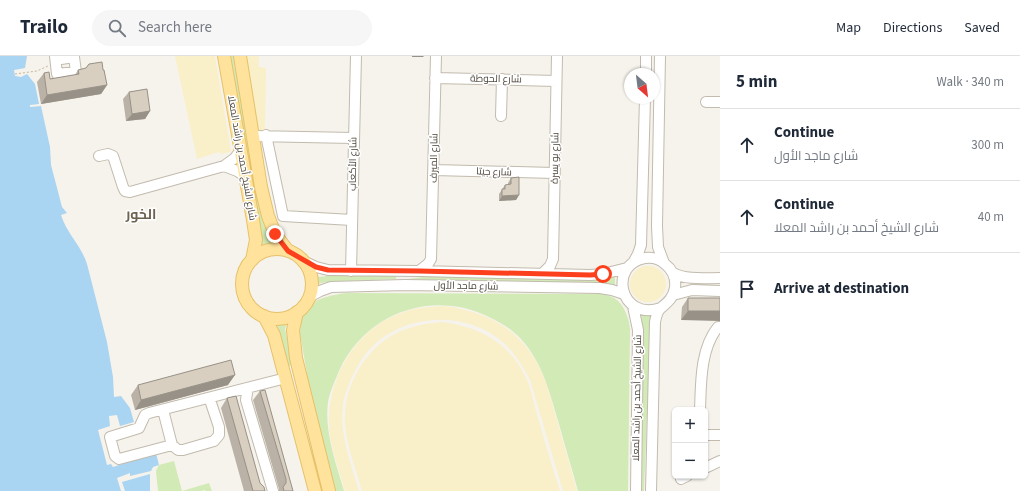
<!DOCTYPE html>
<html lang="en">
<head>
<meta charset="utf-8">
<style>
  :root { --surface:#fff; --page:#f6f6f7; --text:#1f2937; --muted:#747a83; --line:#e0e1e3 }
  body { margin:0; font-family:"Source Sans 3",Cairo,sans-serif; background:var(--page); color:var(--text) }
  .controls { position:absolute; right:12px; bottom:12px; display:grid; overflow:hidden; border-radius:6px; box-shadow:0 1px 3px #0004 }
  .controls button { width:36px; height:36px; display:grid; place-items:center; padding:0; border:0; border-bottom:1px solid var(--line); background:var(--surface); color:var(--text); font:20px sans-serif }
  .compass { position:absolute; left:624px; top:12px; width:36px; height:36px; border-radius:50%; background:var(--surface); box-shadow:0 1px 3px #0004; rotate:152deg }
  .stop { position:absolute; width:12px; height:12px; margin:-9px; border:3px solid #fc3f1d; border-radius:50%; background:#fff }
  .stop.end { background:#fc3f1d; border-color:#fff; box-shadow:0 1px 4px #0008 }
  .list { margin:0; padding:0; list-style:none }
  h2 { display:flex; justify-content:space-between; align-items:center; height:52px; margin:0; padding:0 16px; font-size:17px }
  h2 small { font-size:13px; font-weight:400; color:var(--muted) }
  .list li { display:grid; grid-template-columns:26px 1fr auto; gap:12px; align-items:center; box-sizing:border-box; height:72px; padding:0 16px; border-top:1px solid var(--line) }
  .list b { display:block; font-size:15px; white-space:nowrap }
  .list p { margin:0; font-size:13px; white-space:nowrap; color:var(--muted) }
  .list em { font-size:13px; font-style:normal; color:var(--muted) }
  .icon { flex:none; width:22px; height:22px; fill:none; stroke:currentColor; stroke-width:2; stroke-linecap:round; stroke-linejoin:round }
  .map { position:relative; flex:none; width:720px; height:435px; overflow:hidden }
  header { display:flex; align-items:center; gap:24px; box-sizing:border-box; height:56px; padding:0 20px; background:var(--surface); border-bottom:1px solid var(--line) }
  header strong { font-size:19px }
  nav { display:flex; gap:22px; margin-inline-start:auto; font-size:14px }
  .search { width:280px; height:36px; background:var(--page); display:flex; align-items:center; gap:10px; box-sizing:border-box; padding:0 14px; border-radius:22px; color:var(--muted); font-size:15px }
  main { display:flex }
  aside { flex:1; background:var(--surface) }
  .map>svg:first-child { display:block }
  .green { fill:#d2eab5 }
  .sand { fill:#f9efc9 }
  .water { fill:#a9d4f2 }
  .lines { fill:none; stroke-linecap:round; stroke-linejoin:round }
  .minor-casing { stroke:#c2bbae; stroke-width:12 }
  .major-casing { stroke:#e6c16a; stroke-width:14 }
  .path { stroke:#c4b79f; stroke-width:1; stroke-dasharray:2 2; stroke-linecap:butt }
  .minor { stroke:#fff; stroke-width:10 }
  .major { stroke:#ffe39c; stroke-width:12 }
  .wall { fill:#bab2a6 }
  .shaded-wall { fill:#979187 }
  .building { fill:#d8cfc1; stroke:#979187 }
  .route { stroke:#fc3f1d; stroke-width:5 }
  .labels { text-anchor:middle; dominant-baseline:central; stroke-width:3; stroke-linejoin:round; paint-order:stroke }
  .street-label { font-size:10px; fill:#4b4439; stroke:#fff }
  .district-label { font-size:14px; font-weight:bold; fill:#6e6250; stroke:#fff }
</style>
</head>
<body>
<header>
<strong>Trailo</strong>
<div class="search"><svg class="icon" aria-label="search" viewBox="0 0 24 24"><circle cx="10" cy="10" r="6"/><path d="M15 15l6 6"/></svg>Search here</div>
<nav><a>Map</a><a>Directions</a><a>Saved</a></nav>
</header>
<main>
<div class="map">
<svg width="720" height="435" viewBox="0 0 720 435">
  <rect width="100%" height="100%" fill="#f6f3ec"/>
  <!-- green -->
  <path class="green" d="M229,0H235L253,110L248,111Z
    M255,122L268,180L275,190L265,191L260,193L249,123Z
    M362,216L396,217V223L327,226L321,227L314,230V218L319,221Z
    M439,219L585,223L615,221V230L408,223Z
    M346,237L602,238C606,239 611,240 614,242C624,248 629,262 630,273L628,435H578C572,413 565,390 559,368C550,338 543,307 521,283C512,273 501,267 489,261C432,233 365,257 339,315C335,325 330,335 328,346C324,376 336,407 344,435H331L321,401L300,277C301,272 300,266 302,261C309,242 329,240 346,237Z
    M641,257H651L644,435H638L642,268Z
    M288,263L285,273L293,308L287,311L278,271L273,265H283Z
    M174,405L182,435L209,427L212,435H205V434L201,435H158L156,415L159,409Z"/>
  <!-- sand -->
  <path class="sand" d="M175,0H215L231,96L221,98L219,96L197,103Z
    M243,0H259V11L266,12L265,75L256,76Z
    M630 228a18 18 0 1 1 36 0a18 18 0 1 1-36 0Z
    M444,250C489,256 522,274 542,317C548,331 552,347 556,361C563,386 570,410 577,435H563L530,324C521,307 512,292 496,281C460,255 405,259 373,290C363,299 357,311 351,323C348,331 344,340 343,349C339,378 351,408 359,435H345C339,413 329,389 329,367C328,318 359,269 407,255C419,251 432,251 444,250Z
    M443,266C482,272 510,287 527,324C532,336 534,349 538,362C545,386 552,411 560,435H362C356,413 346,389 345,366C343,325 372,281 413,271C423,268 433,267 443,266Z"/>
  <!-- water -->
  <path class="water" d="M0,0H27L25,12L14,14L15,20L21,21L27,18L35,28L39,48L30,49V51L41,50L50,91L51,109L62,151L67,157L61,159C67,178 81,189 87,208L107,286L113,321L114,341L121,340L130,352L134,366L120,370L117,359L109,360L110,370L98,374L107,409L111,408L113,411L156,397L159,409L153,411L151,415L130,420V417L117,422L121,435H0Z
    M150,418V435H125L122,426Z"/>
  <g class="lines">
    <defs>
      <path id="minor" d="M55,0L57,18L76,16L74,1L61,3L60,0
        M660,0L657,170L658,191L664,207
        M646,18V0
        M435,22L556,25
        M706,46H720
        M501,60L502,23
        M266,79L283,160L352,164
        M252,80L353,82
        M99,100L108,98L113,100L123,131L125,135L130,136L224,110L235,102L240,95
        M224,110L237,115L245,120
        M434,114L554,117
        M303,205L316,211L328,214L419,215L590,219L603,218L627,212
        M633,207L638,198L641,189L645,42
        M351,215L356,0
        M419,215L428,208L431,203L436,0
        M673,217C686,224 705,222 720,222
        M542,218L550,210L553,203L557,0
        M673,239L692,234L720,235
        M309,241L320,235L331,231L405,229L600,232L612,234L624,238
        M633,250L638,274L636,435
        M247,337L246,344L273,435
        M163,354L172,389L178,394H183L214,385L219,379V371L211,347
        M700,354C701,328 700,293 718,271H720
        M705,379H720
        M172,389L119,403L115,400L110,381L139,372L145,359L149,357L286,322
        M705,412L720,405
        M681,423L687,420
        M651,435L655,266C656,261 657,255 661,252C668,246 673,242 675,232C676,223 673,214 665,208C660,203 652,201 645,202C608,208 619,266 661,252"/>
      <path id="major" d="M224,0L253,164L256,184L252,204
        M240,0L261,131L268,160L275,178L288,195
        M242 228a35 35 0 1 1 70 0a35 35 0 1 1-70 0Z
        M297,256L293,274L296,302L329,435
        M264,260L274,279L315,435"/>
    </defs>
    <!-- minor casing -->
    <use href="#minor" class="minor-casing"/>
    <!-- major casing -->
    <use href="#major" class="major-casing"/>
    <!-- path -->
    <path class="path" d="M15,18L37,15L48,10"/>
    <!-- minor -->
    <use href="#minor" class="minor"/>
    <!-- major -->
    <use href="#major" class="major"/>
  </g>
  <!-- wall -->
  <path class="wall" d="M89,8L103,14L107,29L101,38L41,48L37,26L44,17L50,23L75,19L78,14L85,13Z
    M129,36L150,55L145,63L126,65L123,43Z
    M511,122L519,139L516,144L499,145V138L505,129H508V127Z
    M688,242H720L681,264L682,251Z
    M138,329H228L135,354L131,339Z
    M260,335L293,435H279V433L253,344Z
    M227,342L260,427L265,435H244L221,352Z"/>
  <!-- shaded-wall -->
  <path class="shaded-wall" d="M412,0H424L423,1H412Z
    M107,29L101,38L41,48L47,39Z
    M150,55L145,63L126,65L132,58Z
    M519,139L516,144L499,145L502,140Z
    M688,255H720V265L681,264Z
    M235,319L228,329L135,354L141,344Z"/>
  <!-- building -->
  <path class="building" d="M102,6L103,14H104L107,29L47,39L44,17L49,16L50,23L79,18L78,14L86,12L89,8Z
    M147,33L150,55L132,58L129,36Z
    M519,121V139L502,140V133H505V129L511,128V122Z
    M688,242H720V255H688Z
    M231,304L235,319L141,344L138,329Z
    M265,334L293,435H284L283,431L286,427V423L260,335Z
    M236,340L260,427L264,431L265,435H253L227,342Z"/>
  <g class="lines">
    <!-- route -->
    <path class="route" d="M275,178L288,195L316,211L328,214L419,215L590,219L603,218"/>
  </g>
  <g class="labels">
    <!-- street labels -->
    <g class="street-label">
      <text transform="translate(496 23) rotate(1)">شارع الحوطة</text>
      <text transform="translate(242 102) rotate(80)">شارع الشيخ أحمد بن راشد المعلا</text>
      <text transform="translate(434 102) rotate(-89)">شارع الميرف</text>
      <text transform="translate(555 102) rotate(-89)">شارع بو يسرة</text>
      <text transform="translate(353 108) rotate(-89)">شارع الأكعاب</text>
      <text transform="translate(494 116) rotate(2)">شارع جيتا</text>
      <text transform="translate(466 230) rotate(1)">شارع ماجد الأول</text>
      <text transform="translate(637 342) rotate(-89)">شارع الشيخ أحمد بن راشد المعلا</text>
    </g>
    <!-- district labels -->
    <g class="district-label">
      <text x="141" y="159">الخور</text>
    </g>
  </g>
</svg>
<div class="controls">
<button>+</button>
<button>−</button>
</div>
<svg class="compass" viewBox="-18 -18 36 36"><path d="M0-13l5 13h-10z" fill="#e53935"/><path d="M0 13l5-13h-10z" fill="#747a83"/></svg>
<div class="stop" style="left:603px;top:218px"></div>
<div class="stop end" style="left:275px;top:178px"></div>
</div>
<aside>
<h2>5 min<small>Walk · 340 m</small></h2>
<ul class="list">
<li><svg class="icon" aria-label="ahead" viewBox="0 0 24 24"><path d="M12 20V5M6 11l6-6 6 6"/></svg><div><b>Continue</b><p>شارع ماجد الأول</p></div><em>300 m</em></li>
<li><svg class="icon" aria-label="ahead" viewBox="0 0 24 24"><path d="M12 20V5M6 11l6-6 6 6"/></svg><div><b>Continue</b><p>شارع الشيخ أحمد بن راشد المعلا</p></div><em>40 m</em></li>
<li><svg class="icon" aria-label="arrive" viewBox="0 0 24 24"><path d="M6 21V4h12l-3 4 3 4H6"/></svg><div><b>Arrive at destination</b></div></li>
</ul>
</aside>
</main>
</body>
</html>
